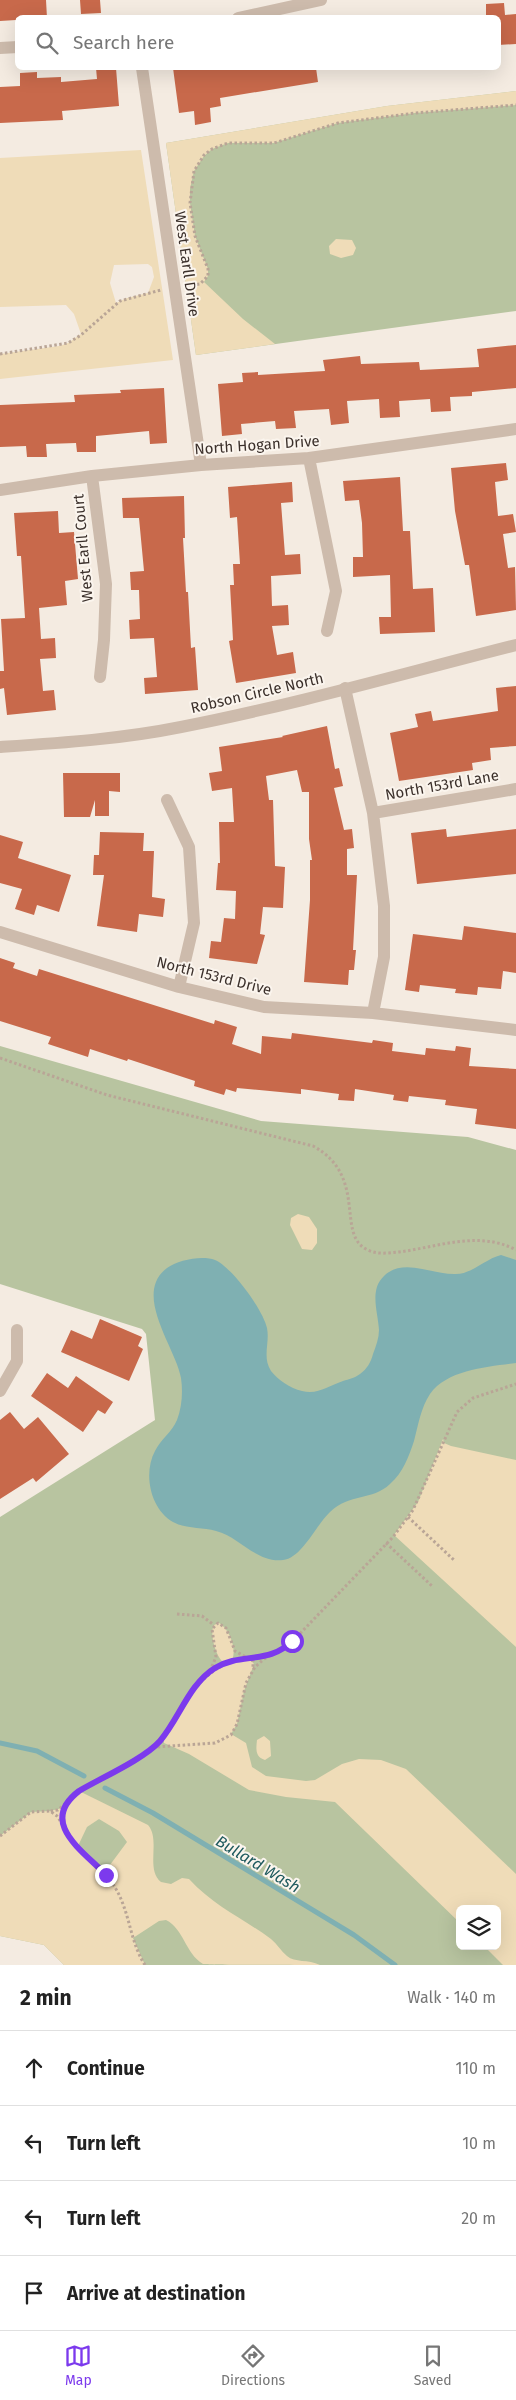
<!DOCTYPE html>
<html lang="en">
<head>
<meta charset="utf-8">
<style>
  :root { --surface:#fff; --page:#f2f2f2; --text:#222; --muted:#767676; --line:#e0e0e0; --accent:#7c3aed }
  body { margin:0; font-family:"Fira Sans",sans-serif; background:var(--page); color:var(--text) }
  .controls { position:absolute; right:15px; bottom:15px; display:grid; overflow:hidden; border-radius:8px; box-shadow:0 5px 20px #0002 }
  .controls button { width:45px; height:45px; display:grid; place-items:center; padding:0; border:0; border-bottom:1px solid var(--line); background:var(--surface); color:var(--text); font:25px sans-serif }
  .stop { position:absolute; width:15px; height:15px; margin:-11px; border:4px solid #7c3aed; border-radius:50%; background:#fff }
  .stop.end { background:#7c3aed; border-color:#fff; box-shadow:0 1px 5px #0008 }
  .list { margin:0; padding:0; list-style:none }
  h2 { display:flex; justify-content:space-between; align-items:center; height:65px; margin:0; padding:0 20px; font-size:21px }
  h2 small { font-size:16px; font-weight:400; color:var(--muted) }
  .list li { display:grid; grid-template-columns:32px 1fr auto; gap:15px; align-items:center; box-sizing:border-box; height:75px; padding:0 20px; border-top:1px solid var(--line) }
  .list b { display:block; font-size:19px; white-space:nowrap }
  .list em { font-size:16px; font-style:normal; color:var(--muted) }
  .icon { flex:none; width:28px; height:28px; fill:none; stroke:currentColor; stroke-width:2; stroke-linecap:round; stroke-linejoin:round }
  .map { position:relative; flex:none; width:516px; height:1965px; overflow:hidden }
  .search { position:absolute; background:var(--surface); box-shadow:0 5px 20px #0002; left:15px; right:15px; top:15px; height:55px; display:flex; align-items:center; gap:12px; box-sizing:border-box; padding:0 18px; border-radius:8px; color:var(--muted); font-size:19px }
  .sheet { height:365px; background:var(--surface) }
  nav { display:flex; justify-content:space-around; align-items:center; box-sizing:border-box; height:70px; border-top:1px solid var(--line); background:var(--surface); font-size:14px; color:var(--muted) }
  nav a { display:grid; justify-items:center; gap:2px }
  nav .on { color:var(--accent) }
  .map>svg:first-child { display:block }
  .green { fill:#b8c4a0; fill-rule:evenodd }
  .sand { fill:#efdcb8; fill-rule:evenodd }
  .water { fill:#7fb0b2 }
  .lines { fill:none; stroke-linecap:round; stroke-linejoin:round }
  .stream { stroke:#7fb0b2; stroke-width:5 }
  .building { fill:#c8694b }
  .path { stroke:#b9a596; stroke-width:3; stroke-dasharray:2.5 2.5; stroke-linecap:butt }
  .minor { stroke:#cdbbac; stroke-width:12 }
  .tertiary { stroke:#cdbbac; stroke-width:12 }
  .route { stroke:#7c3aed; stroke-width:6 }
  .labels { text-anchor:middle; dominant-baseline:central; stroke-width:4; stroke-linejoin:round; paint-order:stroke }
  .street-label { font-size:15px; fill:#3b302b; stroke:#fbf5ee }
  .water-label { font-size:16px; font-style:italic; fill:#1f5a5e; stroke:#fbf5ee }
</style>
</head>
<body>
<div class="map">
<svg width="516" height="1965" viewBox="0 0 516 1965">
  <rect width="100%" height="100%" fill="#f4ebe1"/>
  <!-- green -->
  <path class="green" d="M516,91V311L196,355L166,143L387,106Z
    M0,1046L261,1121L468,1137L516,1150V1965H64L44,1945L0,1936V1517L155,1420L146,1334L142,1329L0,1284ZM460,1909H497V1946H460Z"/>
  <!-- sand -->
  <path class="sand" d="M516,91V105L415,113L338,123L274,143H228L212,149L204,156L194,171L190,189V203L195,236L208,269V276L204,282L243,319L275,344L196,355L166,143L387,106Z
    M141,150L173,360L0,379V354L59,346L68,343L81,334L74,314L66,305L0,307V158ZM148,264L152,267L154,277L148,293L127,298L116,303L110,283L114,265Z
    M336,239L352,240L356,248L353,255L341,258L330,254L329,246Z
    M298,1214L309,1217L317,1229V1243L312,1250L302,1249L290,1225L291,1218Z
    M443,1439L444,1443L451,1446L516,1460V1647L394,1535L418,1502Z
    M219,1623C230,1629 238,1652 231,1662L249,1658L254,1664L244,1691L237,1724L231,1734L246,1743L252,1767L266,1776L306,1781L315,1780L342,1764L359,1759L381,1760L406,1769L516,1874V1965H503L484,1946H497V1909H460V1923L335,1802L286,1797L249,1790L189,1754L164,1743V1735C181,1710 195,1677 225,1664C216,1658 209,1634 214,1625Z
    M264,1736L270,1741L271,1756L265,1760C255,1757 256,1749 257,1740Z
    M79,1791L148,1825C161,1840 145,1869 161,1882L171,1884L182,1878L189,1879C215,1907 241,1917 271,1939C277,1944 281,1951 287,1956C295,1963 308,1959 320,1965C304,1965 210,1965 203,1964C185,1953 184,1929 166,1920L159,1921L133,1938L145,1965H64L44,1945L0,1936V1836L31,1812L50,1811L62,1808ZM99,1819L119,1831L127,1842L104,1873L77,1848L87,1827Z"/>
  <!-- water -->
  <path class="water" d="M501,1255L516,1260V1363C489,1367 448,1369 430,1394C421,1407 418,1426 414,1441C409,1456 403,1473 390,1484C372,1501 350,1493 330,1512C316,1525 302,1558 283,1560C256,1563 240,1537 216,1531C202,1527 186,1529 173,1522C150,1509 143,1473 155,1451C161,1439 172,1432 177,1420C182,1407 183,1392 181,1378C176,1348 132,1294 167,1268C178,1260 202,1255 215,1260C232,1267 263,1310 267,1328C270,1343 262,1357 271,1371C278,1380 290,1388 302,1391C318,1395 328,1386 343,1381C349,1379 355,1378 360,1374C367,1369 371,1362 373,1354C376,1346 379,1338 379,1330C378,1312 369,1290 384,1276C403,1257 433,1275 456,1274C472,1274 485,1259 501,1255Z"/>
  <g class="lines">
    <!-- stream -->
    <path class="stream" d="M0,1743L37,1751L84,1776
      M105,1788L153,1813L354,1935L395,1965"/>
  </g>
  <!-- building -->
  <path class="building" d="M0,0H46L47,18H16V20L0,21Z
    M80,0H100L101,13L81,14Z
    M504,3L505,15L516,14V44L498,45V18H486V4Z
    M96,68H116L119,106L62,111L63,120L0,123V87L20,86V73L37,72V78L61,77V82L97,79Z
    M173,68H316L318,82L220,98L221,106L210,108L211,122L195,125L194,111L179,113Z
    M516,345V388L472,392V396L450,397L451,411L431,412L430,399L399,401L400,417L380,418L379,399L347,401L349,423L331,425L329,409L294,411L296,428L276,429L275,421L241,424L242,434L222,436L218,384L243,382L242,373L258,372V375L325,371L323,360L360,356L361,364L419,362L420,370L479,367L477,349Z
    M164,388L167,443L150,444L149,431L96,436V452H77L76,443L46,444L47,457H27L26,446L0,447V405L75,402L74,395L121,393L120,390Z
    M506,463L508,480L495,482L498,516L513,514L516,532L503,534L508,568L515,567L516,610L476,616L469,565H465L455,511L451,468Z
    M400,477L403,531H410L413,589L433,588L435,632L380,634L379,617H391L390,575L353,577V557H363L362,523L359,500L345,501L343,481Z
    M292,482L293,502L281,503L285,555L300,554L301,574L271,576L272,606L288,605L289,625L272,626L277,655L293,652L296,673L236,683L229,641L233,640L230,585H234L233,564H240L237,517L230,518L228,487Z
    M184,496L185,538H183L186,592H188L191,648L195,647L198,690L145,694L144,678L157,677L154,638L130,639L129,620L140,619L139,590H131L130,572L144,571L139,518H123L122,498Z
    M58,511L59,533L74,532L78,579L65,581L67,605L39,608L41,639L55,638L56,658L40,659L43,691L54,690L56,710L7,715L4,688L0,689V671H4L1,619L25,618L21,556H17L14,513Z
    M516,686V746L490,748L491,760L472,763L473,770L399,781L390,733L418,727L415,714L431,711L433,721L498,711L496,688Z
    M327,726L335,769L339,768L343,786L334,788L344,830L352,829L354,848L347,849V875H357L353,950H356L354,970H349L348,985L304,982L310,900V860H312L309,839V792H302L297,770L266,776L269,800H273L275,866L285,867L283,908L263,907L260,934L265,935L257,964L209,958L211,941L221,942L224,918L235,919L236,891L216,890L218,863H220L219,822H234L232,788L212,791L209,773L222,771L219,747L283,737L282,736Z
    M63,773H120V792L109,791V816H95V800L90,817H64Z
    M446,829L447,837L516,829V874L417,884L411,833Z
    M100,832L144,833L143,851H154L152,897L165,899L163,917L139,914L137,932L97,926L104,875H93L94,855H99Z
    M0,835L23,842L18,858L71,875L59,912L37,905L34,915L15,909L22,889L0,883Z
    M464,926L516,933V973L503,971L501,989L478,987L477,995L455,993L456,989L420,985L419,992L405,990L413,934L462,940Z
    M0,958L15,963L13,968L37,976L39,969L214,1024L215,1020L237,1027L232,1044L261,1054L262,1036L291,1039L292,1033L372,1043L373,1040L393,1043L392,1051L425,1055L426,1048L455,1051L456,1046L471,1048L469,1066L516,1069V1129L475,1124L477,1109L445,1105L446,1100L409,1096L408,1102L393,1100L394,1095L355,1089L354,1101L338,1100L339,1094L301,1089V1094L237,1088L236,1092L226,1089L224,1095L194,1086L195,1081L128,1059L127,1061L90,1049L88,1057L48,1044L51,1037L0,1021Z
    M100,1319L142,1337L138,1346L143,1349L129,1381L61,1352L71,1330L92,1339Z
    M47,1373L68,1388L76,1376L113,1402L105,1414L98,1410L83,1432L31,1396Z
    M10,1412L24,1429L38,1417L69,1454L36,1482L33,1478L0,1499V1420Z"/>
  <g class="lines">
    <!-- path -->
    <path class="path" d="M187,286L200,284L208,276V269L195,236L190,203L194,171L204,155L212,149L228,143H274L338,123L415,113L516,105
      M0,354L68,343L81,335L120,301L161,290
      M0,1058L107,1095L313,1146C368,1176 336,1233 366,1249C376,1255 388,1253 399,1252C438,1247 479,1230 516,1250
      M408,1517L455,1561
      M386,1543L432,1586
      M177,1614L202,1616L214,1625
      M210,1671L216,1657L212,1629L218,1623L226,1628L235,1651L253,1661V1669
      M153,1747C165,1738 171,1725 178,1713C194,1687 212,1664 243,1659C251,1658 259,1658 266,1657
      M63,1825L57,1816L50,1811L58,1810L67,1802
      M0,1836L31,1812L50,1811
      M145,1965C130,1942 130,1913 116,1889C100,1860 32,1828 79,1791L156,1747L215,1743L231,1735L237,1724L246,1683L255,1667L264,1659L287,1647L393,1537L413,1510L457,1412L473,1398L516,1384"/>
    <!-- minor -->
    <path class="minor" d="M238,18L321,0
      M0,48L18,47
      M142,68L201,465
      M309,458L336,591L327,631
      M92,476L106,584L104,640L100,677
      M0,490L92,476L201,465L309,458L516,429
      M345,688L373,813L384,906V957L373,1013
      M167,800L189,847L194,923L179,987
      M373,813L516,789
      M0,932L179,987L264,1007L373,1013L516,1030
      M0,1391L17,1361V1330"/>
    <!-- tertiary -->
    <path class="tertiary" d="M0,747C60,743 122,739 181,727C294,705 405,673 516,645"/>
  </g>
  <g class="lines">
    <!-- route -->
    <path class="route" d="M106,1875C85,1852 37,1823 79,1791C101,1778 144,1759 160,1741C179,1719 189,1684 215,1668C241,1652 269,1665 292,1641"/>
  </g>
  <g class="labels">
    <!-- street labels -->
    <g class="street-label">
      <text transform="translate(187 264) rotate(82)">West Earll Drive</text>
      <text transform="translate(257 445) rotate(-4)">North Hogan Drive</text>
      <text transform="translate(83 548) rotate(-95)">West Earll Court</text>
      <text transform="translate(257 693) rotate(-13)">Robson Circle North</text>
      <text transform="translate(442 785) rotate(-10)">North 153rd Lane</text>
      <text transform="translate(214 976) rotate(14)">North 153rd Drive</text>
    </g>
    <!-- water labels -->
    <g class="water-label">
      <text transform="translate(258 1864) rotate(31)">Bullard Wash</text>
    </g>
  </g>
</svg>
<div class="controls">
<button><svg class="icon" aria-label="layers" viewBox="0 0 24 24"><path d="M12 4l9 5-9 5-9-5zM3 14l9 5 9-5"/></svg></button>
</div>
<div class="stop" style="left:292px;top:1641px"></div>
<div class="stop end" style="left:106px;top:1875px"></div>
<div class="search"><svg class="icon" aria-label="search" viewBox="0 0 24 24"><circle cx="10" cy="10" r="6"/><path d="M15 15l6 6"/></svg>Search here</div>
</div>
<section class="sheet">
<h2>2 min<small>Walk · 140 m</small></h2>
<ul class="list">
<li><svg class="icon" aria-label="ahead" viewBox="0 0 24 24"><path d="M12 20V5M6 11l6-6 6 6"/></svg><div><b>Continue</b></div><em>110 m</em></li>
<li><svg class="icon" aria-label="left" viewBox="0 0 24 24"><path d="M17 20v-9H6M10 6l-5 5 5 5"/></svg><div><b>Turn left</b></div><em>10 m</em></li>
<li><svg class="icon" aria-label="left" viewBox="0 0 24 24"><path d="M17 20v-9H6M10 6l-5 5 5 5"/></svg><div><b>Turn left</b></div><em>20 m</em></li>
<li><svg class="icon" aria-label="arrive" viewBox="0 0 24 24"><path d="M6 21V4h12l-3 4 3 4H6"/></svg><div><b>Arrive at destination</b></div></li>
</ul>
</section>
<nav>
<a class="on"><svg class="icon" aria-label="map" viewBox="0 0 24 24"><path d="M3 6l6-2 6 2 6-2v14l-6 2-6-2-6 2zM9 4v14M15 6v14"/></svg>Map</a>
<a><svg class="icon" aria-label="directions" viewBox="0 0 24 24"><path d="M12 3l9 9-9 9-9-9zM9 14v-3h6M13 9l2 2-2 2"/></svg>Directions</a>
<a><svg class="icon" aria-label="saved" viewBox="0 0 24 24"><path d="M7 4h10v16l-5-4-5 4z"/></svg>Saved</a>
</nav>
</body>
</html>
